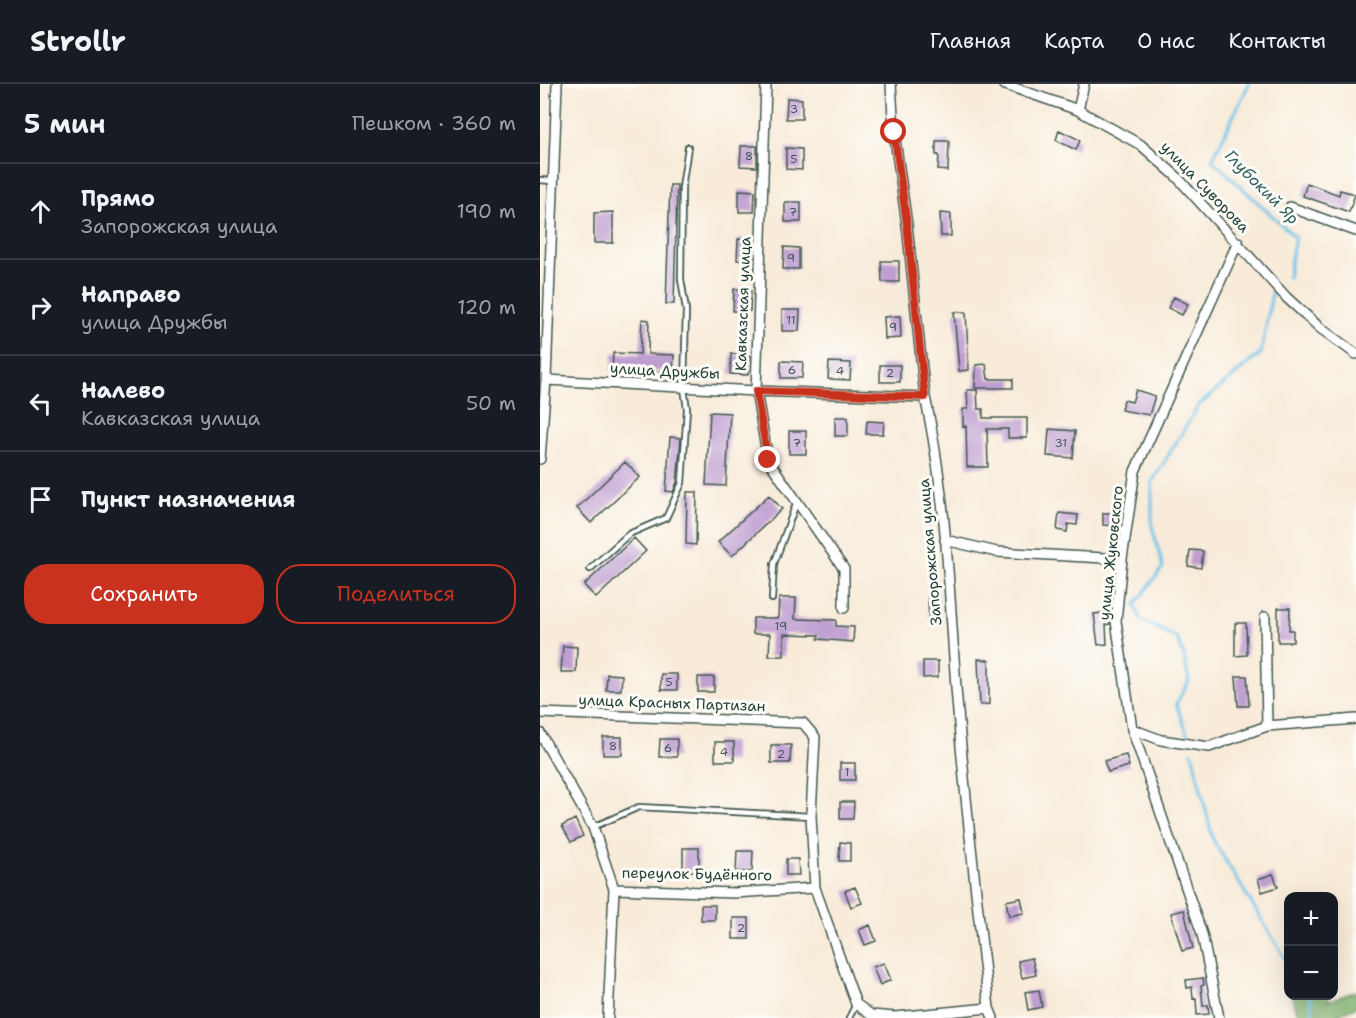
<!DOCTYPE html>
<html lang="ru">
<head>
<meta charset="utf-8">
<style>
  :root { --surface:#171b24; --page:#242831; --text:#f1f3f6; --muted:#9ea1a6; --line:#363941; --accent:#c8321e }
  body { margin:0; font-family:"Shantell Sans",sans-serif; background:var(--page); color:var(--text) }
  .controls { position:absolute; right:18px; bottom:18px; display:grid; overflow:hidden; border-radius:12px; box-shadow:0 6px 24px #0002 }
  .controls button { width:54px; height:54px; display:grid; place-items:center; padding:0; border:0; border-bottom:2px solid var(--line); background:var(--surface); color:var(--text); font:30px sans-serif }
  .stop { position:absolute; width:18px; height:18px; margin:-14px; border:4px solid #c8321e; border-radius:50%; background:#fff }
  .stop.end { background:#c8321e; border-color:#fff; box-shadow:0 2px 6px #0008 }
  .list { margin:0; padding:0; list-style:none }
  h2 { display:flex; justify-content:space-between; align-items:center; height:78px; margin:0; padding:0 24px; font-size:26px }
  h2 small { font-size:20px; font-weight:400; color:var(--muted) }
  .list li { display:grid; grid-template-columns:39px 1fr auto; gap:18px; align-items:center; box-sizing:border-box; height:96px; padding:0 24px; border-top:2px solid var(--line) }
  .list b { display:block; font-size:22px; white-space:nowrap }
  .list p { margin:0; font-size:20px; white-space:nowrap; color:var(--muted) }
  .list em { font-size:20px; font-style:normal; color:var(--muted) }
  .actions { display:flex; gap:12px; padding:18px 24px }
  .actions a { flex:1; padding:14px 0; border:2px solid var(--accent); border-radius:24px; text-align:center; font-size:21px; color:var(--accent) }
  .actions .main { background:var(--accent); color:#fff }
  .icon { flex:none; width:33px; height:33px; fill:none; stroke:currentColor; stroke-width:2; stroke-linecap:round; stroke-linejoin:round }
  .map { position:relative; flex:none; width:816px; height:934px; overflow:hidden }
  header { display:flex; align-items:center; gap:36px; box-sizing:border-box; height:84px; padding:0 30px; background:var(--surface); border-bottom:2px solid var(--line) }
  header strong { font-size:28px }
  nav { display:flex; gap:33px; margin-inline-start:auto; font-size:21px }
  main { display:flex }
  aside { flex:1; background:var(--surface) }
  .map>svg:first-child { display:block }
  .forest { fill:#80b26d; stroke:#507850; stroke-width:1.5 }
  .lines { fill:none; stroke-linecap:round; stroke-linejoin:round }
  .stream { stroke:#6dc2ea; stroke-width:3 }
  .building { fill:#bf9fd2 }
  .lane-casing { stroke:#40574d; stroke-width:8 }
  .street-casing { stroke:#40574d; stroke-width:12 }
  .lane { stroke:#fff; stroke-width:4.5 }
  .street { stroke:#fff; stroke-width:9 }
  .route { stroke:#c8321e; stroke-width:8 }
  .labels { text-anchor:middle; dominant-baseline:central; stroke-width:6; stroke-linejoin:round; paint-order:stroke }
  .number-label { font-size:12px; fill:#47565c }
  .street-label { font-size:15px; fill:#1f3d34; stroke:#fdfcf7 }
  .water-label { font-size:16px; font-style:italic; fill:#325e62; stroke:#fdfcf7 }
</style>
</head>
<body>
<header>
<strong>Strollr</strong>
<nav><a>Главная</a><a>Карта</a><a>О нас</a><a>Контакты</a></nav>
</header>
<main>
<aside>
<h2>5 мин<small>Пешком · 360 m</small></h2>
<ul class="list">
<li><svg class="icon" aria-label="ahead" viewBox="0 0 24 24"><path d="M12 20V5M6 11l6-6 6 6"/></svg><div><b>Прямо</b><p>Запорожская улица</p></div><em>190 m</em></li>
<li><svg class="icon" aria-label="right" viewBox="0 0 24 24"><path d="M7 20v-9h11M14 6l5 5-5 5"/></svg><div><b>Направо</b><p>улица Дружбы</p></div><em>120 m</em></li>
<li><svg class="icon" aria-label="left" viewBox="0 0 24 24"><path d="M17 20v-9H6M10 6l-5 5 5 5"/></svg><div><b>Налево</b><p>Кавказская улица</p></div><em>50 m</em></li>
<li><svg class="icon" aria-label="arrive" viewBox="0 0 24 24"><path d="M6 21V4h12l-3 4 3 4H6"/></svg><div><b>Пункт назначения</b></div></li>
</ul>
<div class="actions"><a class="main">Сохранить</a><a>Поделиться</a></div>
</aside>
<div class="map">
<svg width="816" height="934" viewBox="0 0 816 934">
  <rect width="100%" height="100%" fill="#fdfcf7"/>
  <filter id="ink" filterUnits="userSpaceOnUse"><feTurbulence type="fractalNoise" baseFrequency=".0167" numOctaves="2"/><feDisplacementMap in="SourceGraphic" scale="12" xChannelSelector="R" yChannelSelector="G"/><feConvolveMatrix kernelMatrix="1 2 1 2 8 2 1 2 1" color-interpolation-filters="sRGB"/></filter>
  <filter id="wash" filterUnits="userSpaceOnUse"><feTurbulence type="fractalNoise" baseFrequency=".008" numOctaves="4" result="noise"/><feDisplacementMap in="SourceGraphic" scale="24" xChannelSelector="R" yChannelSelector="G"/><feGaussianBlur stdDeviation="1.35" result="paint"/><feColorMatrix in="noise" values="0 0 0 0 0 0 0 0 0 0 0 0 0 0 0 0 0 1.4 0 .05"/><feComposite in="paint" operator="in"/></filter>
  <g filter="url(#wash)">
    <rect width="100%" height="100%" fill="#f8ebd9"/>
    <!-- forest -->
    <path class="forest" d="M816,907V923L796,931L795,934H760L751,912H789L788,917Z"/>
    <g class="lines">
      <!-- stream -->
      <path class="stream" d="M709,0L672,76L755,153L748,193
        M649,654L636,620L649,597L644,572L637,554L601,536L595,521L623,483L612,442V398L659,321L721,269L732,209
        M652,668L673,756L748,879
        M768,912L771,916L773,934"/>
    </g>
    <g id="blocks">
      <!-- building -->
      <path class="building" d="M247,14L262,15V35H246Z
        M519,46L540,56L536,66L516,56Z
        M396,57H409L408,87L398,86L399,71H396Z
        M201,62H217V83L200,82Z
        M246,64L262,65V86L246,85Z
        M767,99L799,111L800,106L815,110L809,128L763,112Z
        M130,101H137L134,220H126Z
        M199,106L215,107L214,128H199Z
        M245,118H261V138H245Z
        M73,128V159H54V129Z
        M400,129L411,130V152H401Z
        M198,155L213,156L212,177L197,176Z
        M244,163L259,164V185H243Z
        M341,177H359V198H342Z
        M194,205L211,206L210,227H193Z
        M634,213L648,220L642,231L628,224Z
        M242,226H260L259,247H242Z
        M414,228H426L429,286L419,287Z
        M360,232L361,254L345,255L344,233Z
        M102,235L109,236L108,270L134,271L133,288L72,286L73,269L100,270Z
        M191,270L209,271L208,291L190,290Z
        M241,277L263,278L262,294H241Z
        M289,278L311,279L310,296L288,295Z
        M446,280L448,295H473V304H435L436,281Z
        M340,281H360V298H340Z
        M427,306H437L438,325H443V334H487V354H468V345H447L448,383H427L426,342L423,343V325H428Z
        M596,306L615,312L609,331L581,326L584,316L592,318Z
        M170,328L190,329L186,402L166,401Z
        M295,333H308V352H295Z
        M327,337L344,338L343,350H326Z
        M509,345L535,347L533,374L507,372Z
        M249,347H266V370H249Z
        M130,353L141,354L137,398L133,408L126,407Z
        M85,378L100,393L51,439L37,424Z
        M147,408H157L156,461L146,460Z
        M229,411L242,425L192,472L178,458Z
        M519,429L538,431L537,441L528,440L527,448L517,446Z
        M563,429H578V442L563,441Z
        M94,454L106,467L56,514L44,501Z
        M650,466L663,467L661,484L648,482Z
        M388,510H399L398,537H389Z
        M239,514H256L255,535L296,536V542L314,543L313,558L278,555L279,551L244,550V572H229L230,550H213V534H238Z
        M738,524H750L749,546H753V558H738Z
        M570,528V540L566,541L567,560L558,561L554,530Z
        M695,539H706L707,571L695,572Z
        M23,562L37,563L36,588H21Z
        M438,575L449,576V620L440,621Z
        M383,577H398V593L383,594Z
        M67,590L82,591L81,606H66Z
        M121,590H137V606H121Z
        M696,592H707L709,622H698Z
        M158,593H174V608H158Z
        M63,653H82V671H63Z
        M120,655H137V673H119Z
        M175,658H194V677H175Z
        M231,661H251L250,679H231Z
        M586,671L589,682L568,688L564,677Z
        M300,679H315V696H300Z
        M300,718H314L313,735H300Z
        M35,735L43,752L31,758L22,742Z
        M300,758L310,759V777H299Z
        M143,764H159V787H143Z
        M197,767H213L212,788H196Z
        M246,775H258L259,791H246Z
        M733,790L738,803L722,808L718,795Z
        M315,803L322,819L311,823L305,807Z
        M481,814L484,829L469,832L466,817Z
        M161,821H175V836H161Z
        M644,826L653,864L642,867L631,829Z
        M193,834H209V855H193Z
        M330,841L336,857L325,861L319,846Z
        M492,874L496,891L482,894L478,877Z
        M344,879L351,896L340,901L333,883Z
        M663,894L664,901L661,902L663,922L668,921L669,930L657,931L656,914L653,915L652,903L647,904L646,896Z
        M499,906L502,923L488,926L485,908Z"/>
    </g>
  </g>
  <g filter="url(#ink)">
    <use href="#blocks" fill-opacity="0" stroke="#40574d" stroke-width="1.5"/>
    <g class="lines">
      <defs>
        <path id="lane" d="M0,96L12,97
          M50,485L89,450L126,434L142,399L147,325L144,304L146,226L141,195L142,104L148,63
          M232,515L234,480L257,417
          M53,743L99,723L271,732
          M309,934L316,920"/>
        <path id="street" d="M226,0L216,307L228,376L304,485V524
          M351,0L354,48L367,141L385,313C406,407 409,506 416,603C424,710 437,817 449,924L453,934
          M463,0L538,26L601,61L636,92L747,214L780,244L816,270
          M538,26L544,0
          M750,123L816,147
          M6,296L216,307L385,313
          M0,375L6,296L17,0
          M405,456L457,468L582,475
          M725,533L727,642
          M0,629L263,639L275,653L271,732L275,804L316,920L331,931L355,933L449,924
          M592,645L621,656L669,663L727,642L816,635
          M0,649L53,743L74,805L68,934
          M74,805L194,809L275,804
          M679,934L662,850L592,645L576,537L582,475L595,387L698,158"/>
      </defs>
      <!-- lane casing -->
      <use href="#lane" class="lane-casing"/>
      <!-- street casing -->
      <use href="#street" class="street-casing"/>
      <!-- lane -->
      <use href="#lane" class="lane"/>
      <!-- street -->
      <use href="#street" class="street"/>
    </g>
  </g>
  <g class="lines" filter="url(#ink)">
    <!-- route -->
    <path class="route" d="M228,376L216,307L385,313L367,141L354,48"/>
  </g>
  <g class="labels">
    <!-- number labels -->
    <g class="number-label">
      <text x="254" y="25">3</text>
      <text x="209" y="72">8</text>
      <text x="254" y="75">5</text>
      <text x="253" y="128">7</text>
      <text x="251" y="174">9</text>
      <text x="251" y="236">11</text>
      <text x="353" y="243">9</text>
      <text x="252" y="286">6</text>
      <text x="300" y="287">4</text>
      <text x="350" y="289">2</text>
      <text x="257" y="359">7</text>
      <text x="521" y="359">31</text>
      <text x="241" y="542">19</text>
      <text x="129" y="598">5</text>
      <text x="73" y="662">8</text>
      <text x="128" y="664">6</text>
      <text x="184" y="668">4</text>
      <text x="241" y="670">2</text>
      <text x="307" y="688">1</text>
      <text x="201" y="844">2</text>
    </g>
    <!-- street labels -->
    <g class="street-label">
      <text transform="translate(665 103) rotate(46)">улица Суворова</text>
      <text transform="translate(203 220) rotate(-88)">Кавказская улица</text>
      <text transform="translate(125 287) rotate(3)">улица Дружбы</text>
      <text transform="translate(390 468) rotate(-95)">Запорожская улица</text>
      <text transform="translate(571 469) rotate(-84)">улица Жуковского</text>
      <text transform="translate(132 619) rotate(2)">улица Красных Партизан</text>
      <text transform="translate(157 790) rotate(1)">переулок Будённого</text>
    </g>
    <!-- water labels -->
    <g class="water-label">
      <text transform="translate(722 103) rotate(45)">Глубокий Яр</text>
    </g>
  </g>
</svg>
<div class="controls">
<button>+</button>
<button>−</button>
</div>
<div class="stop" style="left:354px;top:48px"></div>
<div class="stop end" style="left:228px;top:376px"></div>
</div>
</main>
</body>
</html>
